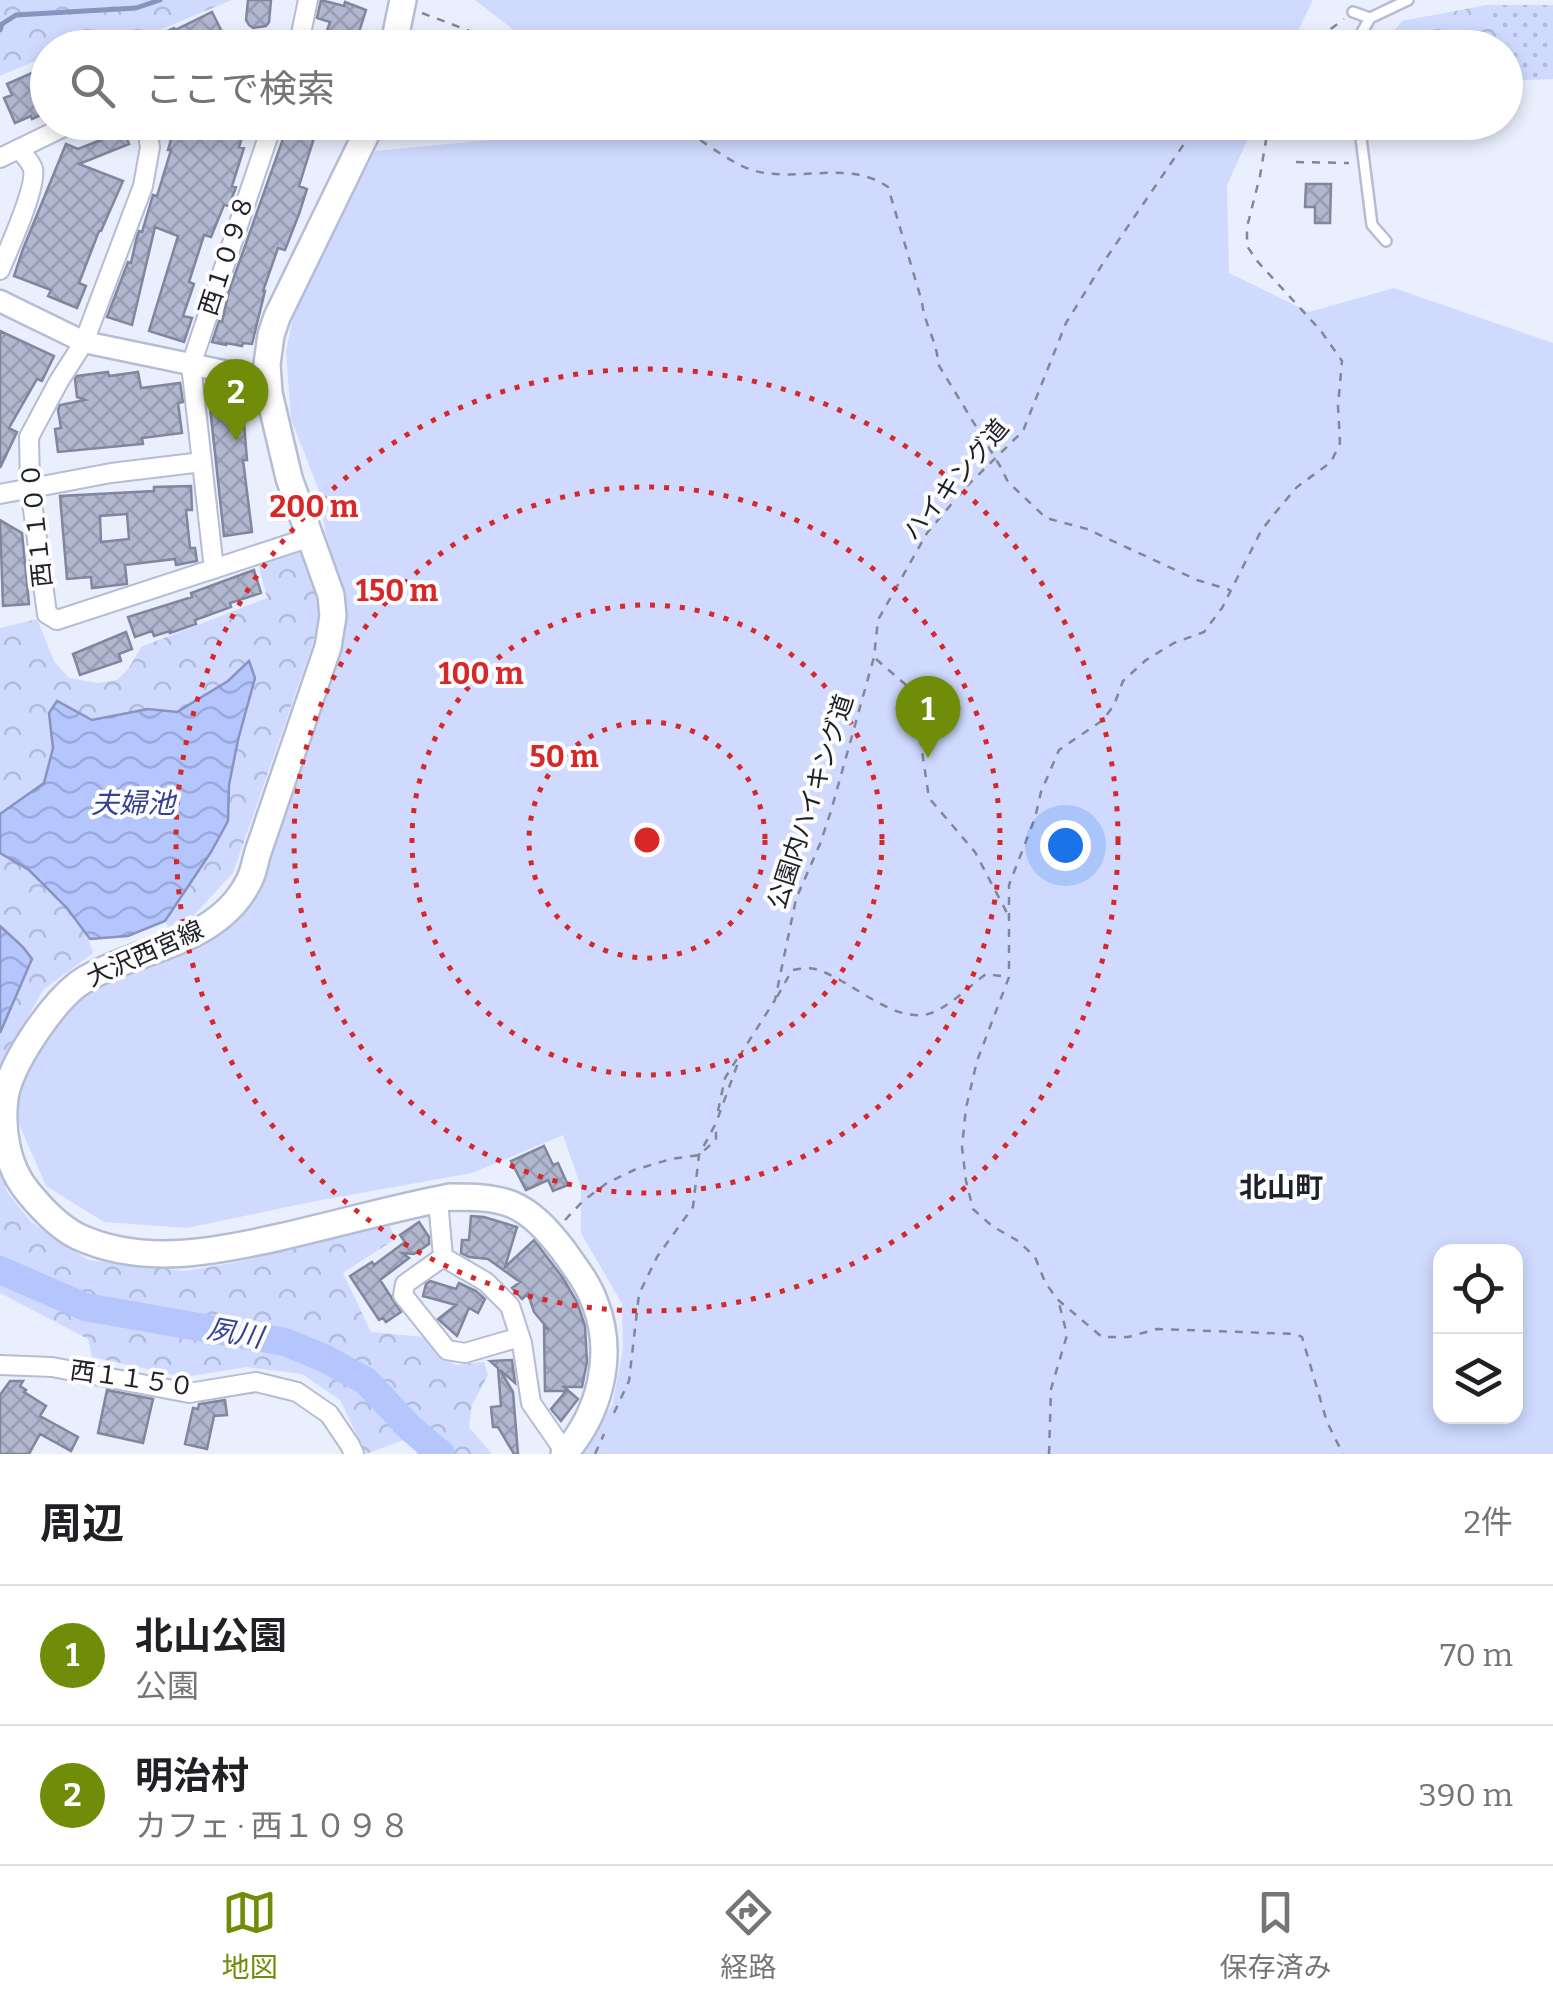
<!DOCTYPE html>
<html lang="ja">
<head>
<meta charset="utf-8">
<style>
  :root { --surface:#fff; --page:#f2f2f2; --text:#202124; --muted:#757577; --line:#e0e0e0; --accent:#708d09 }
  body { margin:0; font-family:Bitter,"Noto Sans JP",serif; background:var(--page); color:var(--text) }
  .controls { position:absolute; right:30px; bottom:30px; display:grid; overflow:hidden; border-radius:20px; box-shadow:0 5px 15px #0003 }
  .controls button { width:90px; height:90px; display:grid; place-items:center; padding:0; border:0; border-bottom:2px solid var(--line); background:var(--surface); color:var(--text); font:50px sans-serif }
  .you { position:absolute; left:1065px; top:845px; width:35px; height:35px; margin:-25px; border:8px solid #fff; border-radius:50%; background:#1a73e8; box-shadow:0 0 0 15px #1a73e833 }
  .badge { display:grid; place-items:center; width:65px; height:65px; border-radius:50%; background:var(--accent); color:#fff; font-size:32px; font-weight:700 }
  .pin { position:absolute; translate:-50% -82px; filter:drop-shadow(0 2px 5px #0008) }
  .pin::after { content:''; position:absolute; top:52px; width:35px; height:30px; background:inherit; clip-path:polygon(0 0,100% 0,50% 100%) }
  .list { margin:0; padding:0; list-style:none }
  h2 { display:flex; justify-content:space-between; align-items:center; height:130px; margin:0; padding:0 40px; font-size:42px }
  h2 small { font-size:32px; font-weight:400; color:var(--muted) }
  .list li { display:grid; grid-template-columns:65px 1fr auto; gap:30px; align-items:center; box-sizing:border-box; height:140px; padding:0 40px; border-top:2px solid var(--line) }
  .list b { display:block; font-size:38px; white-space:nowrap }
  .list p { margin:0; font-size:32px; white-space:nowrap; color:var(--muted) }
  .list em { font-size:32px; font-style:normal; color:var(--muted) }
  .icon { flex:none; width:55px; height:55px; fill:none; stroke:currentColor; stroke-width:2; stroke-linecap:round; stroke-linejoin:round }
  .map { position:relative; flex:none; width:1553px; height:1454px; overflow:hidden }
  .search { position:absolute; background:var(--surface); box-shadow:0 5px 15px #0003; left:30px; right:30px; top:30px; height:110px; display:flex; align-items:center; gap:25px; box-sizing:border-box; padding:0 35px; border-radius:55px; color:var(--muted); font-size:38px }
  .sheet { height:410px; background:var(--surface) }
  nav { display:flex; justify-content:space-around; align-items:center; box-sizing:border-box; height:140px; border-top:2px solid var(--line); background:var(--surface); font-size:28px; color:var(--muted) }
  nav a { display:grid; justify-items:center; gap:5px }
  nav .on { color:var(--accent) }
  .map>svg:first-child { display:block }
  .grass { fill:url(#grass-dots) }
  .forest { fill:url(#forest-crowns) }
  .green { fill:#cfdafe; fill-rule:evenodd }
  .water { fill:url(#water-waves); stroke:#8894be; stroke-width:2.5 }
  .lines { fill:none; stroke-linecap:round; stroke-linejoin:round }
  .stream { stroke:#8894be; stroke-width:5 }
  .river { stroke:#b5c5fe; stroke-width:28 }
  .building { fill:url(#building-cross-hatch); stroke:#80869d; stroke-width:2.5; fill-rule:evenodd }
  .service-casing { stroke:#b5bdd5; stroke-width:14 }
  .minor-casing { stroke:#b5bdd5; stroke-width:22 }
  .tertiary-casing { stroke:#b5bdd5; stroke-width:25 }
  .primary-casing { stroke:#b5bdd5; stroke-width:30 }
  .path { stroke:#838793; stroke-width:2.5; stroke-dasharray:8 8; stroke-linecap:butt }
  .service { stroke:#fff; stroke-width:9 }
  .minor { stroke:#fff; stroke-width:18 }
  .tertiary { stroke:#fff; stroke-width:20 }
  .primary { stroke:#fff; stroke-width:25 }
  .ring { fill:none; stroke:#d62828; stroke-width:5; stroke-dasharray:5 10 }
  .labels { text-anchor:middle; dominant-baseline:central; stroke-width:8; stroke-linejoin:round; paint-order:stroke }
  .street-label { font-size:25px; fill:#1e212a; stroke:#fdfdfd }
  .water-label { font-size:28px; font-style:italic; fill:#354192; stroke:#fdfdfd }
  .neighbourhood-label { font-size:28px; font-weight:bold; fill:#1e212a; stroke:#fdfdfd }
  .centre { fill:#d62828; stroke:#fdfdfd; stroke-width:5 }
  .ring-label { font-size:30px; text-anchor:middle; font-weight:bold; fill:#d62828; stroke:#fdfdfd; stroke-width:8; stroke-linejoin:round; paint-order:stroke }
</style>
</head>
<body>
<div class="map">
<svg width="1553" height="1454" viewBox="0 0 1553 1454">
  <defs>
    <pattern id="grass-dots" width="8" height="8" patternUnits="userSpaceOnUse" patternTransform="scale(2.5)"><rect width="8" height="8" fill="#cfdafe"/><path d="M2 2h.1M6 6h.1" fill="none" stroke="#b1bbda" stroke-width="1.8" stroke-linecap="round"/></pattern>
    <pattern id="forest-crowns" width="20" height="18" patternUnits="userSpaceOnUse" patternTransform="scale(2.5)"><rect width="20" height="18" fill="#cfdafe"/><path d="M2 6a3 3 0 1 1 6 0M12 15a3 3 0 1 1 6 0" fill="none" stroke="#b1bbda"/></pattern>
    <pattern id="water-waves" width="16" height="10" patternUnits="userSpaceOnUse" patternTransform="scale(2.5)"><rect width="16" height="10" fill="#b5c5fe"/><path d="M0 5q4-4 8 0t8 0" fill="none" stroke="#9ba9da"/></pattern>
    <pattern id="building-cross-hatch" width="8" height="8" patternUnits="userSpaceOnUse" patternTransform="scale(2.5)"><rect width="8" height="8" fill="#b0b7cf"/><path d="M0 0l8 8M0 8l8-8" fill="none" stroke="#979db2"/></pattern>
  </defs>
  <rect width="100%" height="100%" fill="#eaeffe"/>
  <!-- grass -->
  <path class="grass" d="M1487,5H1553V79L1524,80Z"/>
  <!-- forest -->
  <path class="forest" d="M0,0H232L126,44L122,35L91,47H79L76,44L68,47L48,48L47,56L0,76Z
    M1487,5L1524,80L1506,84V48L1381,47L1402,21Z
    M299,547L314,588L319,615L312,646L233,873L194,915L168,927L165,921L211,852L228,822L229,785L238,740L255,678L249,662L228,681L177,712L148,710L92,720L49,713L53,748L44,783L0,814V628L37,619L54,661L69,678L98,683L117,680L129,668L141,647L267,598L258,563Z
    M0,853C9,859 20,863 29,870C51,886 88,927 93,953L43,990L0,1067V1033L32,959L23,947L0,926Z
    M0,1165L7,1192L31,1222L88,1260L184,1271L232,1263L390,1226L395,1239L343,1273L371,1332L425,1337L455,1365L484,1362L488,1375L472,1405L469,1427L492,1454H417L411,1437L366,1454L340,1400L302,1374L247,1367L184,1377L92,1357L88,1339L0,1293Z"/>
  <!-- green -->
  <path class="green" d="M475,0H1313L1290,47L520,48L523,37Z
    M497,122L1255,123L1227,185L1229,273L1309,312L1394,288L1553,343V1454H571L612,1406L623,1349L622,1304L581,1233V1187L563,1135L472,1173L311,1202L187,1228L104,1222L46,1186L13,1110L43,1038L91,991L160,960L252,895L271,854L335,661L345,606L325,530L318,488L291,419L286,352L295,306L375,151L491,140ZM1440,1252H1516V1416H1440Z"/>
  <!-- water -->
  <path class="water" d="M249,661L255,678L238,740L229,785L228,821L211,852L165,921L128,936L90,939L67,908L29,870L0,853V814L44,783L53,748L49,713L57,701L92,720L148,709L177,712L228,681Z
    M0,926L23,947L32,959L0,1033Z"/>
  <g class="lines">
    <!-- stream -->
    <path class="stream" d="M0,30L2,24L16,15L136,8L160,0"/>
    <!-- river -->
    <path class="river" d="M0,1270L85,1307L285,1342L324,1358L366,1381L410,1428L441,1454"/>
  </g>
  <!-- building -->
  <path class="building" d="M248,0H271L269,22L266,26L253,28L249,25L246,20Z
    M321,0L344,6L345,2L366,10L354,48H321L330,22L317,18Z
    M212,12L221,30L190,45L189,42L176,48H127L174,28L175,30Z
    M48,66V112L32,119L31,116L15,123L4,98L12,95L7,84Z
    M176,122H247L239,147L244,148L232,186L236,187L229,206L224,205L211,237L204,235L189,282L194,284L183,316L192,318L184,342L149,331L178,236L155,227L132,325L107,317L128,262L131,263L137,236L139,231L142,232L153,195L157,196L171,150H168Z
    M289,122H319L299,186L307,189L299,214L285,250L278,248L263,291H265L252,344L243,343L242,346L226,343V345L212,342L219,321L222,322L229,291Z
    M426,122H462V125L472,127L469,139L422,135Z
    M121,124L129,144L79,164L123,181L101,231H99L79,283L86,286L77,308L48,296L51,290L14,276L23,249L66,144L78,149L101,140L98,134Z
    M1306,184H1331L1330,223H1315V207H1305Z
    M0,331L54,356L42,381L37,379L9,428L17,432L0,468Z
    M108,372L109,376L138,372L141,388L180,383L183,402L178,403L182,433L142,438L143,444L58,452L55,429L61,428L58,410L60,405L85,400L77,397L75,379L77,376Z
    M234,394L235,400L242,399L247,460H243L252,532L224,536L209,398Z
    M191,486L192,510H186L190,548H195L197,561L176,565L175,559L125,565L127,584L92,588L91,577L67,579L60,496L154,491V487ZM127,514L129,539L101,542L100,516Z
    M0,520L22,533L29,604L3,606Z
    M254,570L261,593L230,603L231,607L195,620L196,624L170,633V631L154,636L152,631L135,637L128,617L192,597L191,593Z
    M126,632L132,649L119,654L121,661L80,675L73,654Z
    M544,1146L553,1165L558,1163L568,1185L553,1191L548,1180L526,1190L511,1161Z
    M471,1216L484,1217L517,1227L505,1267L534,1240L563,1278L577,1302L585,1326L587,1362L582,1387H564L578,1399L561,1421L551,1409L566,1391H545L544,1327L549,1330L534,1312L528,1294L522,1299L512,1288L520,1282L488,1259L469,1257L461,1253L462,1240H469Z
    M419,1222L429,1237V1244L414,1254L402,1253L409,1258L380,1280L401,1312L386,1322L383,1318L379,1320L350,1276L372,1262L374,1265L405,1242L400,1235Z
    M430,1281L456,1289L459,1283L476,1291L485,1299L478,1313L469,1308L457,1336L438,1319L456,1305L423,1296L426,1284Z
    M512,1360L515,1383L500,1370L513,1392L518,1454H514L498,1427H493L491,1407L501,1406L498,1368L490,1361Z
    M10,1381H23L20,1386L26,1390L24,1392L46,1406L40,1416L78,1437L71,1451L40,1434L29,1454H0V1395Z
    M107,1390L153,1399L143,1443L98,1433Z
    M225,1400L227,1415L214,1416L207,1449L185,1444L193,1408L198,1409L199,1404Z"/>
  <g class="lines">
    <defs>
      <path id="service" d="M1353,12L1370,18L1408,0
        M1359,38L1376,48
        M1353,48L1370,18
        M1359,122L1372,225L1386,241"/>
      <path id="minor" d="M298,48L308,0
        M146,122L150,147L143,186L84,342L59,381L29,437L30,487L47,614L57,620L311,537
        M0,158L74,122
        M0,270C8,250 37,188 33,169C31,162 24,155 19,149
        M0,494L111,473L202,462
        M214,569L191,365L273,122
        M438,1200L443,1257L486,1282L510,1306L522,1343L531,1403L565,1452
        M443,1257L405,1284L403,1295L447,1350L465,1353L520,1337
        M0,1365L52,1367L189,1393L256,1382L297,1392L329,1414L350,1445L354,1454"/>
      <path id="tertiary" d="M0,301L84,342L267,380"/>
      <path id="primary" d="M393,48L403,0
        M372,122L277,317L271,335L267,364L269,393L289,478L331,595L333,616L328,647L258,852C255,861 254,872 249,881C225,930 172,943 125,961C109,967 92,974 78,984C51,1005 10,1064 5,1098C1,1130 7,1167 28,1192C41,1208 60,1228 79,1237C143,1266 214,1252 280,1237C337,1224 393,1208 450,1197C471,1197 492,1197 511,1204C533,1213 549,1232 563,1250C575,1267 588,1283 595,1303C615,1355 600,1413 564,1454"/>
    </defs>
    <!-- service casing -->
    <use href="#service" class="service-casing"/>
    <!-- minor casing -->
    <use href="#minor" class="minor-casing"/>
    <!-- tertiary casing -->
    <use href="#tertiary" class="tertiary-casing"/>
    <!-- primary casing -->
    <use href="#primary" class="primary-casing"/>
    <!-- path -->
    <path class="path" d="M422,13L515,48
      M1290,48L1312,40
      M1305,48L1344,19
      M674,122C694,135 729,162 749,169C795,185 846,158 888,187L922,302C924,324 938,343 938,364L1000,466L1008,482L1046,518L1087,529L1197,580L1230,590
      M1269,122L1260,176L1247,227V246L1258,262L1321,331L1342,361L1338,406L1340,443L1331,462L1297,487L1275,513L1261,531L1222,608L1204,632L1174,643L1146,660L1123,681L1114,705L1103,720L1059,750L1041,792L1035,818L1009,885V977L977,1061L966,1108L962,1147L966,1181L973,1209L992,1226L1018,1241L1035,1257L1045,1282L1057,1299L1102,1337H1128L1157,1329L1296,1334L1302,1337L1327,1422L1343,1454
      M1295,128L1309,122
      M1296,162L1349,163
      M876,659L913,691L929,798L975,852L1007,913
      M777,997L792,970C799,969 808,967 815,969C852,979 898,1030 936,1011C953,1003 971,985 986,974L1008,977
      M718,1111L725,1078L737,1059
      M565,1220L583,1201L607,1183L634,1170L671,1159L699,1155L716,1140V1124
      M614,1413L629,1381L639,1294L657,1257L693,1207L699,1155L716,1123L742,1052L775,1000L796,899L820,844L831,811L874,657L878,620L927,533L966,487L1023,431L1066,323L1105,260L1199,122
      M595,1454L604,1434
      M1049,1454L1051,1389L1067,1335L1058,1299"/>
    <!-- service -->
    <use href="#service" class="service"/>
    <!-- minor -->
    <use href="#minor" class="minor"/>
    <!-- tertiary -->
    <use href="#tertiary" class="tertiary"/>
    <!-- primary -->
    <use href="#primary" class="primary"/>
  </g>
  <!-- distance rings -->
  <g class="ring">
    <circle cx="647" cy="840" r="118"/>
    <circle cx="647" cy="840" r="235"/>
    <circle cx="647" cy="840" r="353"/>
    <circle cx="647" cy="840" r="471"/>
  </g>
  <g class="labels">
    <!-- street labels -->
    <g class="street-label">
      <text transform="translate(227 255) rotate(-72)">西１０９８</text>
      <text transform="translate(956 480) rotate(-50)">ハイキング道</text>
      <text transform="translate(37 525) rotate(-96)">西１１００</text>
      <text transform="translate(811 802) rotate(-72)">公園内ハイキング道</text>
      <text transform="translate(145 954) rotate(-24)">大沢西宮線</text>
      <text transform="translate(132 1379) rotate(8)">西１１５０</text>
    </g>
    <!-- water labels -->
    <g class="water-label">
      <text x="133" y="803">夫婦池</text>
      <text transform="translate(235 1333) rotate(10)">夙川</text>
    </g>
    <!-- neighbourhood labels -->
    <g class="neighbourhood-label">
      <text x="1281" y="1187">北山町</text>
    </g>
  </g>
  <circle cx="647" cy="840" r="15" class="centre"/>
  <g class="ring-label">
    <text x="314" y="517">200 m</text>
    <text x="397" y="601">150 m</text>
    <text x="481" y="684">100 m</text>
    <text x="564" y="767">50 m</text>
  </g>
</svg>
<div class="controls">
<button><svg class="icon" aria-label="locate" viewBox="0 0 24 24"><circle cx="12" cy="12" r="6"/><path d="M12 2v4M12 18v4M2 12h4M18 12h4"/></svg></button>
<button><svg class="icon" aria-label="layers" viewBox="0 0 24 24"><path d="M12 4l9 5-9 5-9-5zM3 14l9 5 9-5"/></svg></button>
</div>
<div class="you"></div>
<div class="pin badge" style="left:928px;top:758px">1</div>
<div class="pin badge" style="left:236px;top:441px">2</div>
<div class="search"><svg class="icon" aria-label="search" viewBox="0 0 24 24"><circle cx="10" cy="10" r="6"/><path d="M15 15l6 6"/></svg>ここで検索</div>
</div>
<section class="sheet">
<h2>周辺<small>2件</small></h2>
<ul class="list">
<li><span class="badge">1</span><div><b>北山公園</b><p>公園</p></div><em>70 m</em></li>
<li><span class="badge">2</span><div><b>明治村</b><p>カフェ · 西１０９８</p></div><em>390 m</em></li>
</ul>
</section>
<nav>
<a class="on"><svg class="icon" aria-label="map" viewBox="0 0 24 24"><path d="M3 6l6-2 6 2 6-2v14l-6 2-6-2-6 2zM9 4v14M15 6v14"/></svg>地図</a>
<a><svg class="icon" aria-label="directions" viewBox="0 0 24 24"><path d="M12 3l9 9-9 9-9-9zM9 14v-3h6M13 9l2 2-2 2"/></svg>経路</a>
<a><svg class="icon" aria-label="saved" viewBox="0 0 24 24"><path d="M7 4h10v16l-5-4-5 4z"/></svg>保存済み</a>
</nav>
</body>
</html>
